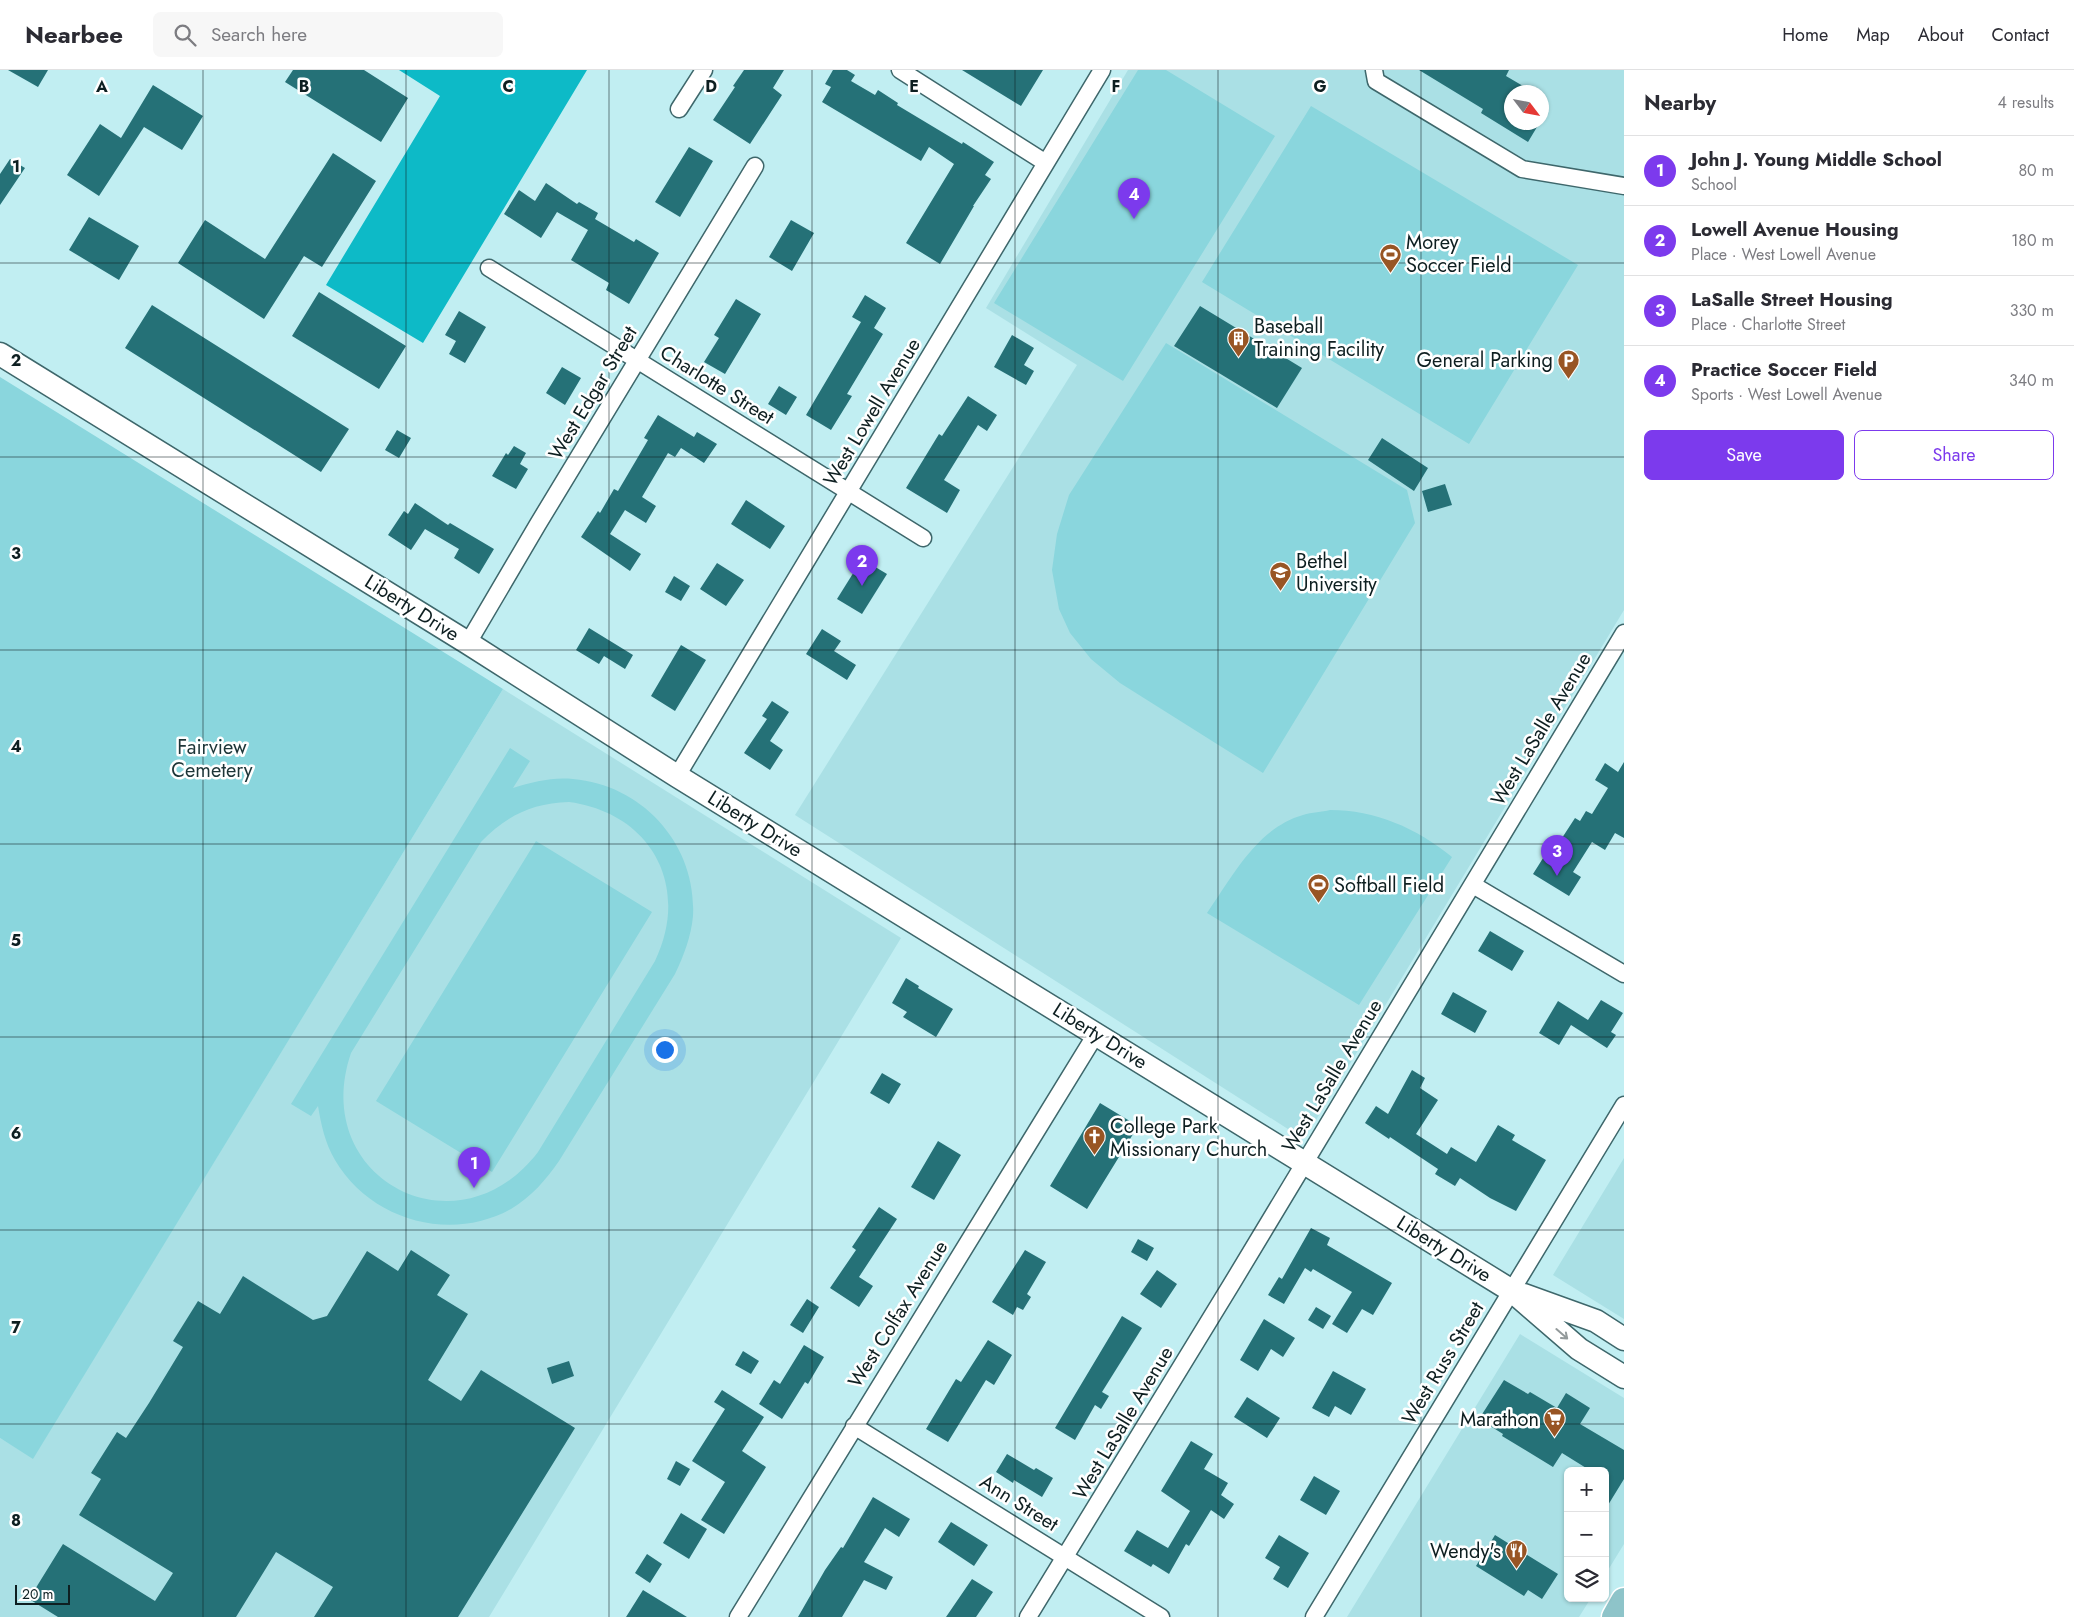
<!DOCTYPE html>
<html lang="en">
<head>
<meta charset="utf-8">
<style>
  :root { --surface:#fff; --page:#f7f7f7; --text:#2b2b33; --muted:#7c7c81; --line:#e1e1e2; --accent:#7c3aed }
  body { margin:0; font-family:Jost,sans-serif; background:var(--page); color:var(--text) }
  .controls { position:absolute; right:15px; bottom:15px; display:grid; overflow:hidden; border-radius:8px; box-shadow:0 1px 4px #0004 }
  .controls button { width:45px; height:45px; display:grid; place-items:center; padding:0; border:0; border-bottom:1px solid var(--line); background:var(--surface); color:var(--text); font:25px sans-serif }
  .compass { position:absolute; left:1504px; top:15px; width:45px; height:45px; border-radius:50%; background:var(--surface); box-shadow:0 1px 4px #0004; rotate:122deg }
  .scale { position:absolute; left:15px; bottom:12px; width:55px; box-sizing:border-box; padding-left:5px; border:2px solid #0e1f21; border-top:0; font-size:14px; line-height:18px; white-space:nowrap; color:#0e1f21; -webkit-text-stroke:4px #fff; paint-order:stroke }
  .you { position:absolute; left:664px; top:979px; width:18px; height:18px; margin:-12px; border:4px solid #fff; border-radius:50%; background:#1a73e8; box-shadow:0 0 0 8px #1a73e833 }
  .badge { display:grid; place-items:center; width:32px; height:32px; border-radius:50%; background:var(--accent); color:#fff; font-size:16px; font-weight:700 }
  .pin { position:absolute; translate:-50% -41px; filter:drop-shadow(0 1px 2px #0008) }
  .pin::after { content:''; position:absolute; top:26px; width:18px; height:15px; background:inherit; clip-path:polygon(0 0,100% 0,50% 100%) }
  .list { margin:0; padding:0; list-style:none }
  h2 { display:flex; justify-content:space-between; align-items:center; height:65px; margin:0; padding:0 20px; font-size:21px }
  h2 small { font-size:16px; font-weight:400; color:var(--muted) }
  .list li { display:grid; grid-template-columns:32px 1fr auto; gap:15px; align-items:center; box-sizing:border-box; height:70px; padding:0 20px; border-top:1px solid var(--line) }
  .list b { display:block; font-size:19px; white-space:nowrap }
  .list p { margin:0; font-size:16px; white-space:nowrap; color:var(--muted) }
  .list em { font-size:16px; font-style:normal; color:var(--muted) }
  .actions { display:flex; gap:10px; padding:15px 20px }
  .actions a { flex:1; padding:11px 0; border:1px solid var(--accent); border-radius:8px; text-align:center; font-size:18px; color:var(--accent) }
  .actions .main { background:var(--accent); color:#fff }
  .icon { flex:none; width:28px; height:28px; fill:none; stroke:currentColor; stroke-width:2; stroke-linecap:round; stroke-linejoin:round }
  .map { position:relative; flex:none; width:1624px; height:1547px; overflow:hidden }
  header { display:flex; align-items:center; gap:30px; box-sizing:border-box; height:70px; padding:0 25px; background:var(--surface); border-bottom:1px solid var(--line) }
  header strong { font-size:24px }
  nav { display:flex; gap:28px; margin-inline-start:auto; font-size:18px }
  .search { width:350px; height:45px; background:var(--page); display:flex; align-items:center; gap:12px; box-sizing:border-box; padding:0 18px; border-radius:8px; color:var(--muted); font-size:19px }
  main { display:flex }
  aside { flex:1; background:var(--surface) }
  .map>svg:first-child { display:block }
  .built { fill:#aae0e5; fill-rule:evenodd }
  .green { fill:#8ad6dd; fill-rule:evenodd }
  .forest { fill:#0dbac7 }
  .building { fill:#257177 }
  .lines { fill:none; stroke-linecap:round; stroke-linejoin:round }
  .street-casing { stroke:#3e676b; stroke-width:19 }
  .secondary-casing { stroke:#3e676b; stroke-width:25 }
  .primary-casing { stroke:#fff; stroke-width:29 }
  .street { stroke:#fff; stroke-width:16 }
  .secondary { stroke:#fff; stroke-width:22 }
  .primary { stroke:#8ec4c9; stroke-width:26 }
  .oneway { stroke:#939a9b }
  .grid { fill:none; stroke:#0e1f21; stroke-width:1; stroke-opacity:0.55 }
  .labels { text-anchor:middle; dominant-baseline:central; stroke-width:5; stroke-linejoin:round; paint-order:stroke }
  .poi-label { font-size:20px; fill:#0e1f21; stroke:#fff; text-anchor:start }
  .street-label { font-size:20px; fill:#0e1f21; stroke:#fff }
  .park-label { font-size:20px; fill:#1d3538; stroke:#fff }
  .grid-label { font-size:16px; text-anchor:middle; font-weight:bold; fill:#0e1f21; stroke:#fff; stroke-width:5; stroke-linejoin:round; paint-order:stroke }
</style>
</head>
<body>
<header>
<strong>Nearbee</strong>
<div class="search"><svg class="icon" aria-label="search" viewBox="0 0 24 24"><circle cx="10" cy="10" r="6"/><path d="M15 15l6 6"/></svg>Search here</div>
<nav><a>Home</a><a>Map</a><a>About</a><a>Contact</a></nav>
</header>
<main>
<div class="map">
<svg width="1624" height="1547" viewBox="0 0 1624 1547">
  <rect width="100%" height="100%" fill="#c1eef2"/>
  <!-- built -->
  <path class="built" d="M1128,0H1624V540L1316,1050L1305,1061H1291L795,745L1077,295L986,238ZM1512,22H1542V52H1512Z
    M503,619L901,868L489,1547H0V1368L33,1388Z
    M1624,1088V1249L1553,1205Z
    M1520,1264L1624,1328V1474L1605,1505V1401H1568V1528H1591L1579,1547H1347Z"/>
  <!-- green -->
  <path class="green" d="M1138,0H1166L1275,66L1123,311L994,233Z
    M1311,36L1578,195L1469,374L1202,212Z
    M1166,273L1407,420L1415,453L1263,703L1120,613L1091,589L1070,563L1059,539L1052,500L1057,464L1069,425Z
    M0,307L503,619L33,1389L0,1368Z
    M510,678L530,691L513,718C533,712 552,707 573,709C643,715 697,775 693,846C691,867 684,885 675,904L559,1091C546,1110 531,1127 511,1139C450,1173 370,1150 335,1090C325,1073 321,1054 318,1036L311,1046L291,1034ZM569,732C651,743 691,816 655,891L538,1082C458,1187 308,1109 351,983L481,772C506,746 532,733 569,732Z
    M1330,740C1375,740 1417,758 1452,787L1359,935L1207,843C1233,806 1257,758 1303,745C1312,742 1322,742 1330,740Z
    M536,771L652,842L492,1102L376,1031Z"/>
  <!-- forest -->
  <path class="forest" d="M399,0H587L423,273L326,215L440,26Z"/>
  <!-- building -->
  <path class="building" d="M8,0H48L38,17Z
    M293,0H364L408,28L381,72L285,12Z
    M744,0H784L773,18L782,25L750,74L713,50L735,17L733,16Z
    M833,0H847L855,5L851,11L875,25L878,20L898,33L897,35L962,74L963,72L994,92L985,105L991,109L973,136H974L940,194L906,173L954,94L929,77L921,91L822,32L831,17L825,14Z
    M962,0H1043L1021,36Z
    M1419,0H1509L1506,6L1533,22H1512V52H1540L1528,72L1481,43L1483,39Z
    M153,15L203,46L182,80L144,57L99,126L67,105L100,54L121,68Z
    M689,77L713,91L680,147L655,132Z
    M333,83L376,111L322,197L304,186L264,249L178,193L205,150L265,189Z
    M10,89L25,98L0,135V104Z
    M546,113L577,134L579,132L598,143L595,149L634,172L636,169L659,183L629,234L606,220L609,213L571,190L588,160L557,142L541,168L504,144L519,120L535,131Z
    M89,147L139,176L119,210L69,180Z
    M791,150L814,163L792,201L769,187Z
    M319,222L406,276L379,319L292,266Z
    M865,225L886,238L874,258L883,264L847,324L852,326L831,360L806,345L861,252L852,247Z
    M736,229L761,244L725,304L704,292L719,268L714,265Z
    M152,235L349,359L321,402L125,278Z
    M1200,236L1302,298L1277,338L1174,276Z
    M459,241L486,257L465,293L449,284L456,271L445,265Z
    M1012,265L1034,278L1024,295L1034,301L1026,315L994,297Z
    M562,297L581,308L565,335L546,323Z
    M779,316L797,327L786,345L768,334Z
    M968,326L997,345L987,361L978,355L944,410L960,420L947,443L906,418L939,364L942,366Z
    M658,345L694,367L697,362L717,374L704,393L681,378L675,387L668,383L642,427L656,436L646,453L625,440L610,464L641,484L630,501L581,467L598,441L600,443L614,419L618,421L648,370L644,368Z
    M397,360L411,368L399,388L385,380Z
    M1382,368L1428,398L1414,421L1368,390Z
    M514,376L526,383L520,394L528,399L516,419L492,406L506,383L508,385Z
    M1445,414L1452,435L1428,442L1422,421Z
    M746,430L785,456L770,479L731,454Z
    M415,433L448,455L450,453L494,479L479,504L454,488L459,479L425,459L411,480L388,465L404,441L408,444Z
    M862,489L887,504L862,544L837,529Z
    M717,493L744,510L726,536L700,519Z
    M674,506L690,516L681,531L665,522Z
    M589,558L633,585L625,599L604,586L599,594L576,580Z
    M822,559L841,571L834,581L856,595L847,610L806,584Z
    M681,575L706,590L675,641L651,626Z
    M772,631L789,642L770,671L783,680L770,700L744,683L767,649L762,646Z
    M1624,692V768L1615,763L1605,780L1592,772L1573,802L1581,807L1569,826L1533,804L1545,785L1549,788L1575,748L1580,751L1586,741L1592,744L1608,718L1595,710L1605,693L1618,702Z
    M1490,861L1524,881L1512,901L1478,881Z
    M906,908L919,916L918,918L953,939L936,967L903,947L907,942L892,933Z
    M1453,922L1487,941L1475,963L1441,944Z
    M1601,930L1623,943L1611,962L1616,965L1607,978L1571,955L1559,975L1539,963L1558,931L1588,950Z
    M1412,1000L1425,1008L1420,1018L1438,1030L1416,1064L1447,1084L1451,1077L1476,1092L1498,1055L1515,1065L1512,1070L1546,1090L1516,1141L1490,1128L1460,1108L1455,1116L1435,1104L1438,1099L1390,1067L1389,1069L1365,1053L1376,1036L1388,1044Z
    M882,1003L901,1014L889,1034L870,1023Z
    M1100,1033L1138,1056L1087,1139L1050,1116Z
    M938,1071L961,1085L934,1130L911,1117Z
    M879,1137L897,1149L859,1207L873,1216L859,1237L830,1218L856,1180L852,1177Z
    M1311,1158L1330,1168L1327,1175L1392,1213L1373,1245L1362,1239L1347,1263L1332,1254L1352,1222L1313,1199L1311,1202L1305,1198L1284,1234L1268,1225L1279,1207L1282,1209Z
    M1138,1169L1154,1178L1147,1191L1131,1182Z
    M411,1180L450,1205L437,1225L468,1244L428,1310L461,1331L481,1300L575,1358L458,1547H314L333,1517L276,1482L236,1547H58L29,1529L63,1474L155,1531L173,1503L79,1445L101,1409L91,1403L117,1362L126,1368L149,1333L183,1277L173,1271L198,1231L220,1244L243,1206L313,1250L327,1246L367,1181L398,1201Z
    M1025,1180L1046,1192L1027,1224L1031,1227L1023,1240L1017,1237L1013,1245L992,1232Z
    M1157,1200L1177,1214L1161,1238L1140,1224Z
    M807,1229L819,1237L803,1263L790,1255Z
    M1316,1237L1331,1246L1323,1259L1308,1250Z
    M1122,1246L1142,1258L1102,1322L1109,1326L1101,1339L1095,1335L1075,1370L1055,1358Z
    M1264,1249L1295,1268L1283,1287L1271,1279L1258,1301L1240,1290Z
    M988,1270L1012,1285L994,1315L986,1310L948,1372L926,1359L956,1309L961,1312Z
    M804,1275L824,1287L808,1314L805,1312L782,1349L759,1334L774,1310L780,1314Z
    M743,1281L759,1291L751,1304L735,1295Z
    M569,1291L574,1306L552,1314L547,1298Z
    M1333,1301L1366,1319L1351,1345L1335,1336L1329,1347L1312,1338Z
    M1504,1310L1528,1324L1530,1322L1557,1338L1566,1323L1590,1338L1580,1354L1624,1380V1409L1605,1440V1401H1591L1562,1383L1553,1397L1502,1366L1503,1364L1479,1349Z
    M722,1320L764,1347L742,1381L766,1397L724,1464L701,1450L725,1412L692,1391L725,1339L714,1332Z
    M1247,1327L1280,1348L1267,1368L1234,1347Z
    M1191,1371L1213,1384L1204,1399L1228,1413L1221,1425L1234,1434L1224,1449L1211,1440L1189,1476L1186,1474L1169,1504L1153,1494L1151,1497L1124,1481L1137,1460L1168,1478L1190,1441L1161,1421Z
    M1007,1384L1034,1400L1036,1398L1053,1408L1042,1427L1014,1410L1013,1413L996,1402Z
    M676,1391L690,1399L680,1416L667,1409Z
    M1314,1406L1340,1421L1326,1445L1300,1430Z
    M873,1427L910,1449L899,1467L885,1458L864,1492L893,1507L886,1520L864,1510L842,1547H798L825,1500L841,1477L843,1478Z
    M681,1443L707,1459L689,1489L663,1473Z
    M951,1452L988,1475L974,1496L938,1472Z
    M1279,1465L1309,1483L1288,1518L1273,1509L1280,1497L1265,1488Z
    M1495,1465L1558,1504L1542,1529L1528,1520L1524,1526L1476,1496Z
    M647,1484L662,1494L650,1513L635,1503Z
    M972,1509L993,1522L976,1547H946Z
    M643,1520L687,1547H626Z"/>
  <g class="lines">
    <defs>
      <path id="street" d="M900,0L1046,93
        M1374,0L1376,11L1522,99L1624,116
        M679,39L704,0
        M489,198L923,468
        M468,573L538,454L755,96
        M677,706L1102,0
        M1473,815L1624,904
        M854,1356L1161,1547
        M738,1547L1096,964
        M1028,1547L1231,1215L1624,563
        M1314,1547L1624,1035"/>
      <path id="secondary" d="M0,284L468,573L677,706L1512,1221L1579,1279L1624,1307
        M1524,1225L1596,1251L1624,1269"/>
      <path id="primary" d="M1615,1547L1624,1531"/>
    </defs>
    <!-- street casing -->
    <use href="#street" class="street-casing"/>
    <!-- secondary casing -->
    <use href="#secondary" class="secondary-casing"/>
    <!-- primary casing -->
    <use href="#primary" class="primary-casing"/>
    <!-- street -->
    <use href="#street" class="street"/>
    <!-- secondary -->
    <use href="#secondary" class="secondary"/>
    <!-- primary -->
    <use href="#primary" class="primary"/>
  </g>
  <!-- one-way arrows -->
  <defs><path id="oneway-shaft" d="M-6 0H5M1.5-3L5.5 0L1.5 3" fill="none" stroke-width="1.6" stroke-linecap="round" stroke-linejoin="round" transform="scale(1.25)"/></defs>
  <use class="oneway" href="#oneway-shaft" transform="translate(1562 1264) rotate(41)"/>
  <!-- grid -->
  <path class="grid" d="M203,0V1547M406,0V1547M609,0V1547M812,0V1547M1015,0V1547M1218,0V1547M1421,0V1547M0,193H1624M0,387H1624M0,580H1624M0,774H1624M0,967H1624M0,1160H1624M0,1354H1624"/>
  <!-- icons -->
  <defs>
    <symbol id="stadium-pin" viewBox="-11 -11 22 30"><path d="M0 17L-7.5 6A9.5 9.5 0 1 1 7.5 6Z" fill="#985524" stroke="#fff"/><path d="M0-5a6.5 5 0 1 0 0 10a6.5 5 0 1 0 0-10ZM-3.5-1.8h7v3.6h-7Z" fill="#fff"/></symbol>
    <symbol id="building-pin" viewBox="-11 -11 22 30"><path d="M0 17L-7.5 6A9.5 9.5 0 1 1 7.5 6Z" fill="#985524" stroke="#fff"/><path d="M-4-6H4V6H1V3H-1V6H-4ZM-2.5-4.3h1.7v1.8h-1.7ZM.8-4.3h1.7v1.8H.8ZM-2.5-1h1.7V.8h-1.7ZM.8-1h1.7V.8H.8Z" fill="#fff"/></symbol>
    <symbol id="parking-pin" viewBox="-11 -11 22 30"><path d="M0 17L-7.5 6A9.5 9.5 0 1 1 7.5 6Z" fill="#985524" stroke="#fff"/><path d="M-3.5-5.5H1a3.5 3.5 0 0 1 0 7H-1V5.5H-3.5ZM-1-3.4V-.6H.8a1.4 1.4 0 0 0 0-2.8Z" fill="#fff"/></symbol>
    <symbol id="university-pin" viewBox="-11 -11 22 30"><path d="M0 17L-7.5 6A9.5 9.5 0 1 1 7.5 6Z" fill="#985524" stroke="#fff"/><path d="M0-5L7-2L0 1L-7-2ZM-4 1L0 2.5L4 1V4Q0 6-4 4Z" fill="#fff"/></symbol>
    <symbol id="church-pin" viewBox="-11 -11 22 30"><path d="M0 17L-7.5 6A9.5 9.5 0 1 1 7.5 6Z" fill="#985524" stroke="#fff"/><path d="M-1.2-6h2.4v3.5h3.3v2.4h-3.3V6h-2.4V-.1h-3.3v-2.4h3.3Z" fill="#fff"/></symbol>
    <symbol id="supermarket-pin" viewBox="-11 -11 22 30"><path d="M0 17L-7.5 6A9.5 9.5 0 1 1 7.5 6Z" fill="#985524" stroke="#fff"/><path d="M-6-5.5h2.5l.6 2H6L4.5 2H-2.5L-4.4-4H-6ZM-1.5 3.2a1.3 1.3 0 1 0 .1 0ZM3 3.2a1.3 1.3 0 1 0 .1 0Z" fill="#fff"/></symbol>
    <symbol id="restaurant-pin" viewBox="-11 -11 22 30"><path d="M0 17L-7.5 6A9.5 9.5 0 1 1 7.5 6Z" fill="#985524" stroke="#fff"/><path d="M-5-6h1v4h1v-4h1v4h1v-4h1v5L-1.5 .5V6h-2V.5L-5-1ZM5-6V6H3V1.5H1.5Q1.5-4 5-6Z" fill="#fff"/></symbol>
  </defs>
  <g fill-rule="evenodd">
    <use href="#stadium-pin" x="1378" y="172" width="25" height="34"/>
    <use href="#building-pin" x="1226" y="256" width="25" height="34"/>
    <use href="#parking-pin" x="1556" y="278" width="25" height="34"/>
    <use href="#university-pin" x="1268" y="490" width="25" height="34"/>
    <use href="#stadium-pin" x="1306" y="802" width="25" height="34"/>
    <use href="#church-pin" x="1082" y="1054" width="25" height="34"/>
    <use href="#supermarket-pin" x="1542" y="1336" width="25" height="34"/>
    <use href="#restaurant-pin" x="1504" y="1468" width="25" height="34"/>
  </g>
  <g class="labels">
    <!-- poi labels -->
    <g class="poi-label">
      <text x="1406" y="172">Morey<tspan x="1406" dy="23">Soccer Field</tspan></text>
      <text x="1254" y="256">Baseball<tspan x="1254" dy="23">Training Facility</tspan></text>
      <text x="1553" y="290" text-anchor="end">General Parking</text>
      <text x="1296" y="491">Bethel<tspan x="1296" dy="23">University</tspan></text>
      <text x="1334" y="815">Softball Field</text>
      <text x="1110" y="1056">College Park<tspan x="1110" dy="23">Missionary Church</tspan></text>
      <text x="1539" y="1349" text-anchor="end">Marathon</text>
      <text x="1501" y="1481" text-anchor="end">Wendy's</text>
    </g>
    <!-- street labels -->
    <g class="street-label">
      <text transform="translate(717 315) rotate(32)">Charlotte Street</text>
      <text transform="translate(593 323) rotate(-59)">West Edgar Street</text>
      <text transform="translate(872 342) rotate(-59)">West Lowell Avenue</text>
      <text transform="translate(412 538) rotate(32)">Liberty Drive</text>
      <text transform="translate(1541 659) rotate(-59)">West LaSalle Avenue</text>
      <text transform="translate(755 754) rotate(32)">Liberty Drive</text>
      <text transform="translate(1100 966) rotate(32)">Liberty Drive</text>
      <text transform="translate(1332 1006) rotate(-59)">West LaSalle Avenue</text>
      <text transform="translate(1444 1179) rotate(32)">Liberty Drive</text>
      <text transform="translate(898 1244) rotate(-58)">West Colfax Avenue</text>
      <text transform="translate(1443 1293) rotate(-59)">West Russ Street</text>
      <text transform="translate(1123 1353) rotate(-59)">West LaSalle Avenue</text>
      <text transform="translate(1019 1433) rotate(32)">Ann Street</text>
    </g>
    <!-- park labels -->
    <g class="park-label">
      <text x="212" y="677">Fairview<tspan x="212" dy="23">Cemetery</tspan></text>
    </g>
  </g>
  <g class="grid-label">
    <text x="102" y="22">A</text>
    <text x="304" y="22">B</text>
    <text x="508" y="22">C</text>
    <text x="711" y="22">D</text>
    <text x="914" y="22">E</text>
    <text x="1116" y="22">F</text>
    <text x="1320" y="22">G</text>
    <text x="16" y="102">1</text>
    <text x="16" y="296">2</text>
    <text x="16" y="489">3</text>
    <text x="16" y="682">4</text>
    <text x="16" y="876">5</text>
    <text x="16" y="1069">6</text>
    <text x="16" y="1263">7</text>
    <text x="16" y="1456">8</text>
  </g>
</svg>
<div class="controls">
<button>+</button>
<button>−</button>
<button><svg class="icon" aria-label="layers" viewBox="0 0 24 24"><path d="M12 4l9 5-9 5-9-5zM3 14l9 5 9-5"/></svg></button>
</div>
<svg class="compass" viewBox="-18 -18 36 36"><path d="M0-13l5 13h-10z" fill="#e53935"/><path d="M0 13l5-13h-10z" fill="#7c7c81"/></svg>
<div class="scale">20 m</div>
<div class="you"></div>
<div class="pin badge" style="left:474px;top:1118px">1</div>
<div class="pin badge" style="left:862px;top:516px">2</div>
<div class="pin badge" style="left:1557px;top:806px">3</div>
<div class="pin badge" style="left:1134px;top:149px">4</div>
</div>
<aside>
<h2>Nearby<small>4 results</small></h2>
<ul class="list">
<li><span class="badge">1</span><div><b>John J. Young Middle School</b><p>School</p></div><em>80 m</em></li>
<li><span class="badge">2</span><div><b>Lowell Avenue Housing</b><p>Place · West Lowell Avenue</p></div><em>180 m</em></li>
<li><span class="badge">3</span><div><b>LaSalle Street Housing</b><p>Place · Charlotte Street</p></div><em>330 m</em></li>
<li><span class="badge">4</span><div><b>Practice Soccer Field</b><p>Sports · West Lowell Avenue</p></div><em>340 m</em></li>
</ul>
<div class="actions"><a class="main">Save</a><a>Share</a></div>
</aside>
</main>
</body>
</html>
